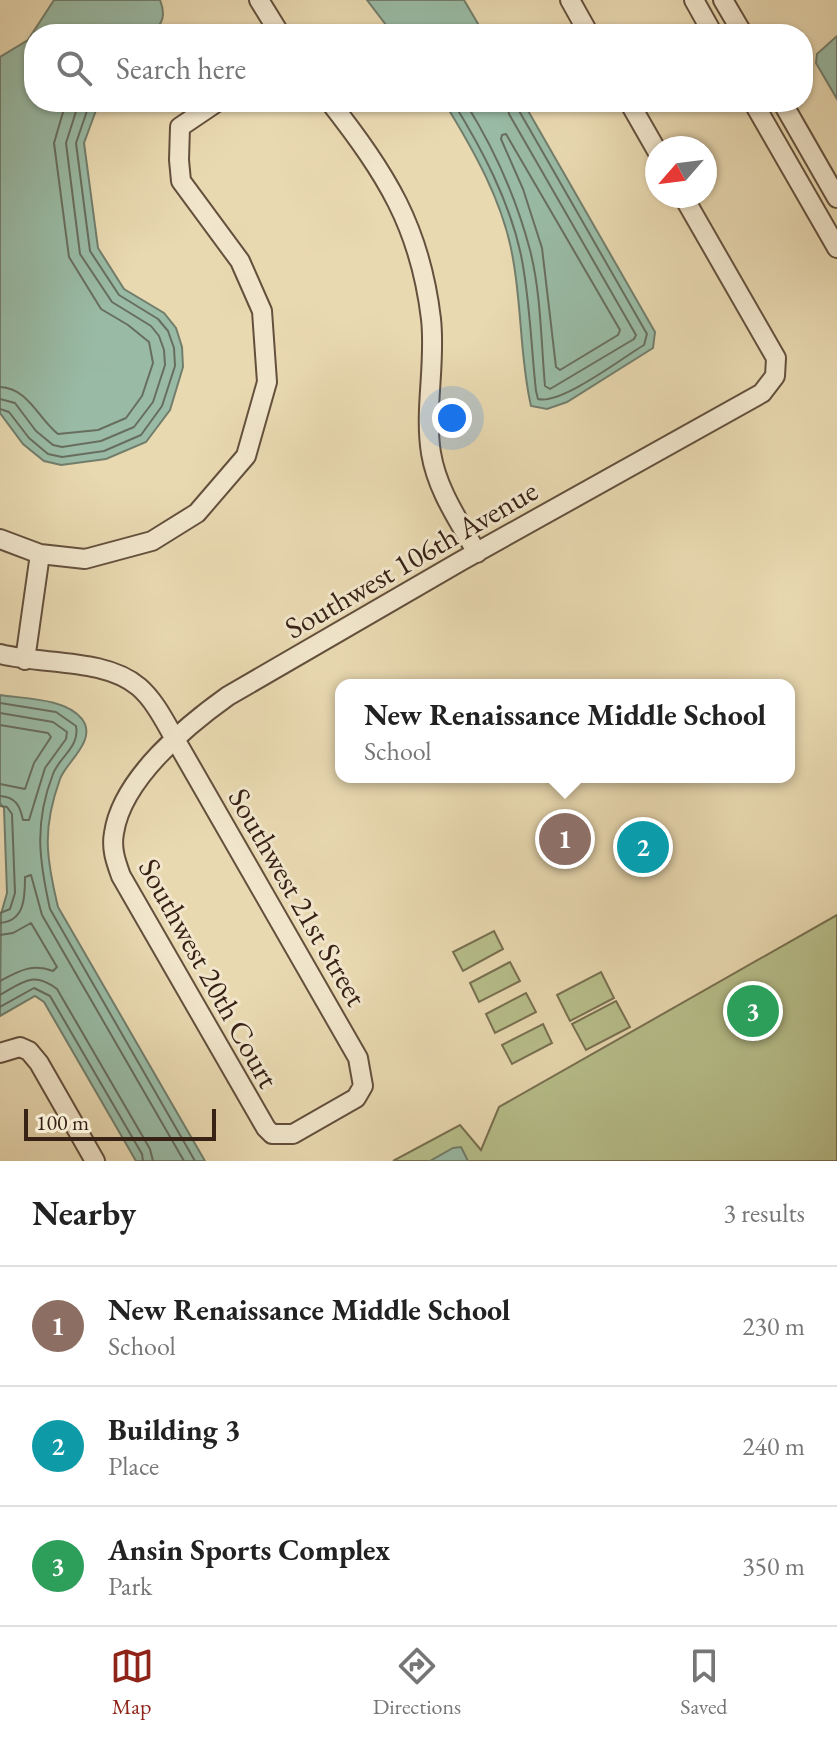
<!DOCTYPE html>
<html lang="en">
<head>
<meta charset="utf-8">
<style>
  :root { --surface:#fff; --page:#f6f6f6; --text:#222; --muted:#767676; --line:#e0e0e0; --accent:#8f2418 }
  body { margin:0; font-family:"EB Garamond",serif; background:var(--page); color:var(--text) }
  .compass { position:absolute; left:645px; top:136px; width:72px; height:72px; border-radius:50%; background:var(--surface); box-shadow:0 2px 6px #0004; rotate:242deg }
  .scale { position:absolute; left:24px; bottom:20px; width:192px; box-sizing:border-box; padding-left:8px; border:4px solid #382216; border-top:0; font-size:22px; line-height:28px; white-space:nowrap; color:#382216; -webkit-text-stroke:6px #f1e6cc; paint-order:stroke }
  .you { position:absolute; left:452px; top:418px; width:28px; height:28px; margin:-20px; border:6px solid #fff; border-radius:50%; background:#1a73e8; box-shadow:0 0 0 12px #1a73e833 }
  .badge { display:grid; place-items:center; width:52px; height:52px; border-radius:50%; background:var(--accent); color:#fff; font-size:26px; font-weight:700 }
  .pin { position:absolute; translate:-50% -50%; border:4px solid #fff; box-shadow:0 2px 8px #0006 }
  .popup { position:absolute; left:335px; top:679px; width:460px; height:104px; box-sizing:border-box; display:grid; place-content:center; border-radius:16px; background:var(--surface); filter:drop-shadow(0 2px 6px #0005); font-size:26px; white-space:nowrap; color:var(--muted) }
  .popup b { font-size:30px; color:var(--text) }
  .popup::after { content:''; position:absolute; left:50%; top:100%; margin-left:-16px; border:16px solid transparent; border-top-color:var(--surface) }
  .list { margin:0; padding:0; list-style:none }
  h2 { display:flex; justify-content:space-between; align-items:center; height:104px; margin:0; padding:0 32px; font-size:34px }
  h2 small { font-size:26px; font-weight:400; color:var(--muted) }
  .list li { display:grid; grid-template-columns:52px 1fr auto; gap:24px; align-items:center; box-sizing:border-box; height:120px; padding:0 32px; border-top:2px solid var(--line) }
  .list b { display:block; font-size:30px; white-space:nowrap }
  .list p { margin:0; font-size:26px; white-space:nowrap; color:var(--muted) }
  .list em { font-size:26px; font-style:normal; color:var(--muted) }
  .icon { flex:none; width:44px; height:44px; fill:none; stroke:currentColor; stroke-width:2; stroke-linecap:round; stroke-linejoin:round }
  .map { position:relative; flex:none; width:837px; height:1161px; overflow:hidden }
  .search { position:absolute; background:var(--surface); box-shadow:0 2px 6px #0004; left:24px; right:24px; top:24px; height:88px; display:flex; align-items:center; gap:20px; box-sizing:border-box; padding:0 28px; border-radius:32px; color:var(--muted); font-size:30px }
  .sheet { height:464px; background:var(--surface) }
  nav { display:flex; justify-content:space-around; align-items:center; box-sizing:border-box; height:112px; border-top:2px solid var(--line); background:var(--surface); font-size:22px; color:var(--muted) }
  nav a { display:grid; justify-items:center; gap:4px }
  nav .on { color:var(--accent) }
  .map>svg:first-child { display:block }
  .green { fill:#b7bf8b; stroke:#787050; stroke-width:2 }
  .water { fill:#99bba6; stroke:#727e6c; stroke-width:2 }
  .lines { fill:none; stroke-linecap:round; stroke-linejoin:round }
  .shore { stroke:#686e5e; stroke-width:2 }
  .minor-casing { stroke:#64503d; stroke-width:22 }
  .minor { stroke:#f1e6cc; stroke-width:18 }
  .labels { text-anchor:middle; dominant-baseline:central; stroke-width:6; stroke-linejoin:round; paint-order:stroke }
  .street-label { font-size:30px; fill:#382216; stroke:#f1e6cc }
</style>
</head>
<body>
<div class="map">
<svg width="837" height="1161" viewBox="0 0 837 1161">
  <rect width="100%" height="100%" fill="#e9d9b1"/>
  <filter id="stains"><feTurbulence type="fractalNoise" baseFrequency=".0025" numOctaves="4"/><feColorMatrix values="0 0 0 0 .2 0 0 0 0 .09 0 0 0 0 .02 0 0 0 .5 -.17"/></filter>
  <radialGradient id="worn" r=".72"><stop offset=".6" stop-color="#630" stop-opacity="0"/><stop offset="1" stop-color="#630" stop-opacity=".3"/></radialGradient>
  <!-- green -->
  <path class="green" d="M837,915V1161H393L460,1125L481,1150L499,1107Z
    M494,931L503,949L463,971L453,952Z
    M510,962L520,981L479,1002L470,983Z
    M601,972L614,998L570,1021L557,995Z
    M526,993L536,1012L495,1033L486,1014Z
    M616,1001L630,1027L586,1050L572,1024Z
    M543,1024L552,1043L512,1064L502,1045Z"/>
  <!-- water -->
  <path class="water" d="M54,0H160C166,15 163,24 151,34H34V102H99L84,143L98,248L124,289L164,313L176,328L182,347L183,367L170,410L146,442L106,459L61,465L44,461L23,444L0,413V57L28,40Z
    M367,0H464L484,34H393Z
    M837,36V99L816,63L817,54Z
    M444,102H523L655,332L653,348L567,402L547,409L531,406C520,359 522,308 513,259C504,203 473,149 444,102Z
    M0,695C25,699 65,698 82,719C98,740 66,762 60,779C42,829 46,857 58,907L205,1161H136L44,1002L35,996L0,1016L1,914L7,893L4,808L0,803Z
    M461,1147L468,1161H430L453,1148Z"/>
  <g class="lines">
    <!-- shore -->
    <path class="shore" d="M453,102C482,149 509,200 521,255C530,299 531,346 536,391L538,399C561,405 622,358 644,345L647,334L518,109L517,102
      M465,102C494,148 516,197 530,250C541,293 541,341 545,386L550,389L634,339L636,335L509,114L507,102
      M506,134L620,330L618,335L560,370L556,367L542,248L523,189L501,139L502,135Z
      M0,387C28,388 38,418 58,434L98,430L126,418L142,396L153,363L149,342L128,325L101,309L69,257L54,143L66,102
      M0,399L15,403L36,431L53,445L62,447L101,441L134,427L153,402L165,365L164,350L159,336L151,326L112,302L80,254L66,143L79,102
      M0,409L9,412L29,438L48,454L62,457L104,451L141,435L162,406L175,366L174,348L168,331L158,319L119,295L90,251L76,143L90,102
      M0,703L56,712L76,726C80,747 60,756 53,774C34,823 39,860 50,909L195,1161
      M0,713L53,722L67,732L66,739L45,768L29,820H23C20,806 16,797 0,796
      M0,725L48,733L51,737L34,763L25,789L0,784
      M0,806L7,807L12,814L15,893L10,909L0,913
      M0,923C25,921 25,897 25,877L31,875L42,915L184,1161
      M0,935L13,933L31,923L57,967L53,971C32,963 19,971 0,981
      M0,995C23,982 33,971 57,989L150,1149L153,1161
      M0,1007L34,988L50,996L142,1154L143,1161"/>
    <defs>
      <path id="minor" d="M259,0L280,34
        M570,0L589,34
        M694,0L713,34
        M723,0L743,34
        M330,102C386,174 420,226 431,319C436,364 424,409 431,453C437,490 459,521 477,553
        M629,102L657,151
        M753,102L837,248
        M782,102L837,198
        M0,539L40,554L85,559L152,541L197,513L246,456L267,382L262,311L240,261L181,181L179,160L180,127L217,102
        M0,654C43,665 105,658 139,687C155,701 165,722 175,739L358,1058L363,1086L356,1098L293,1134H272L266,1128L121,876C116,862 111,849 114,833C122,779 186,726 228,696L461,561L762,393L775,376L776,358L683,196
        M25,660L40,554
        M0,1053L20,1047L29,1051L39,1063L95,1161"/>
    </defs>
    <!-- minor casing -->
    <use href="#minor" class="minor-casing"/>
    <!-- minor -->
    <use href="#minor" class="minor"/>
  </g>
  <g class="labels">
    <!-- street labels -->
    <g class="street-label">
      <text transform="translate(411 559) rotate(-30)">Southwest 106th Avenue</text>
      <text transform="translate(298 897) rotate(60)">Southwest 21st Street</text>
      <text transform="translate(209 973) rotate(61)">Southwest 20th Court</text>
    </g>
  </g>
  <rect width="100%" height="100%" filter="url(#stains)"/>
  <rect width="100%" height="100%" fill="url(#worn)"/>
</svg>
<svg class="compass" viewBox="-18 -18 36 36"><path d="M0-13l5 13h-10z" fill="#e53935"/><path d="M0 13l5-13h-10z" fill="#767676"/></svg>
<div class="scale">100 m</div>
<div class="you"></div>
<div class="pin badge" style="left:565px;top:839px;background:#8d6e63">1</div>
<div class="popup"><b>New Renaissance Middle School</b>School</div>
<div class="pin badge" style="left:643px;top:847px;background:#0f9aa8">2</div>
<div class="pin badge" style="left:753px;top:1011px;background:#2e9e5b">3</div>
<div class="search"><svg class="icon" aria-label="search" viewBox="0 0 24 24"><circle cx="10" cy="10" r="6"/><path d="M15 15l6 6"/></svg>Search here</div>
</div>
<section class="sheet">
<h2>Nearby<small>3 results</small></h2>
<ul class="list">
<li><span class="badge" style="background:#8d6e63">1</span><div><b>New Renaissance Middle School</b><p>School</p></div><em>230 m</em></li>
<li><span class="badge" style="background:#0f9aa8">2</span><div><b>Building 3</b><p>Place</p></div><em>240 m</em></li>
<li><span class="badge" style="background:#2e9e5b">3</span><div><b>Ansin Sports Complex</b><p>Park</p></div><em>350 m</em></li>
</ul>
</section>
<nav>
<a class="on"><svg class="icon" aria-label="map" viewBox="0 0 24 24"><path d="M3 6l6-2 6 2 6-2v14l-6 2-6-2-6 2zM9 4v14M15 6v14"/></svg>Map</a>
<a><svg class="icon" aria-label="directions" viewBox="0 0 24 24"><path d="M12 3l9 9-9 9-9-9zM9 14v-3h6M13 9l2 2-2 2"/></svg>Directions</a>
<a><svg class="icon" aria-label="saved" viewBox="0 0 24 24"><path d="M7 4h10v16l-5-4-5 4z"/></svg>Saved</a>
</nav>
</body>
</html>
